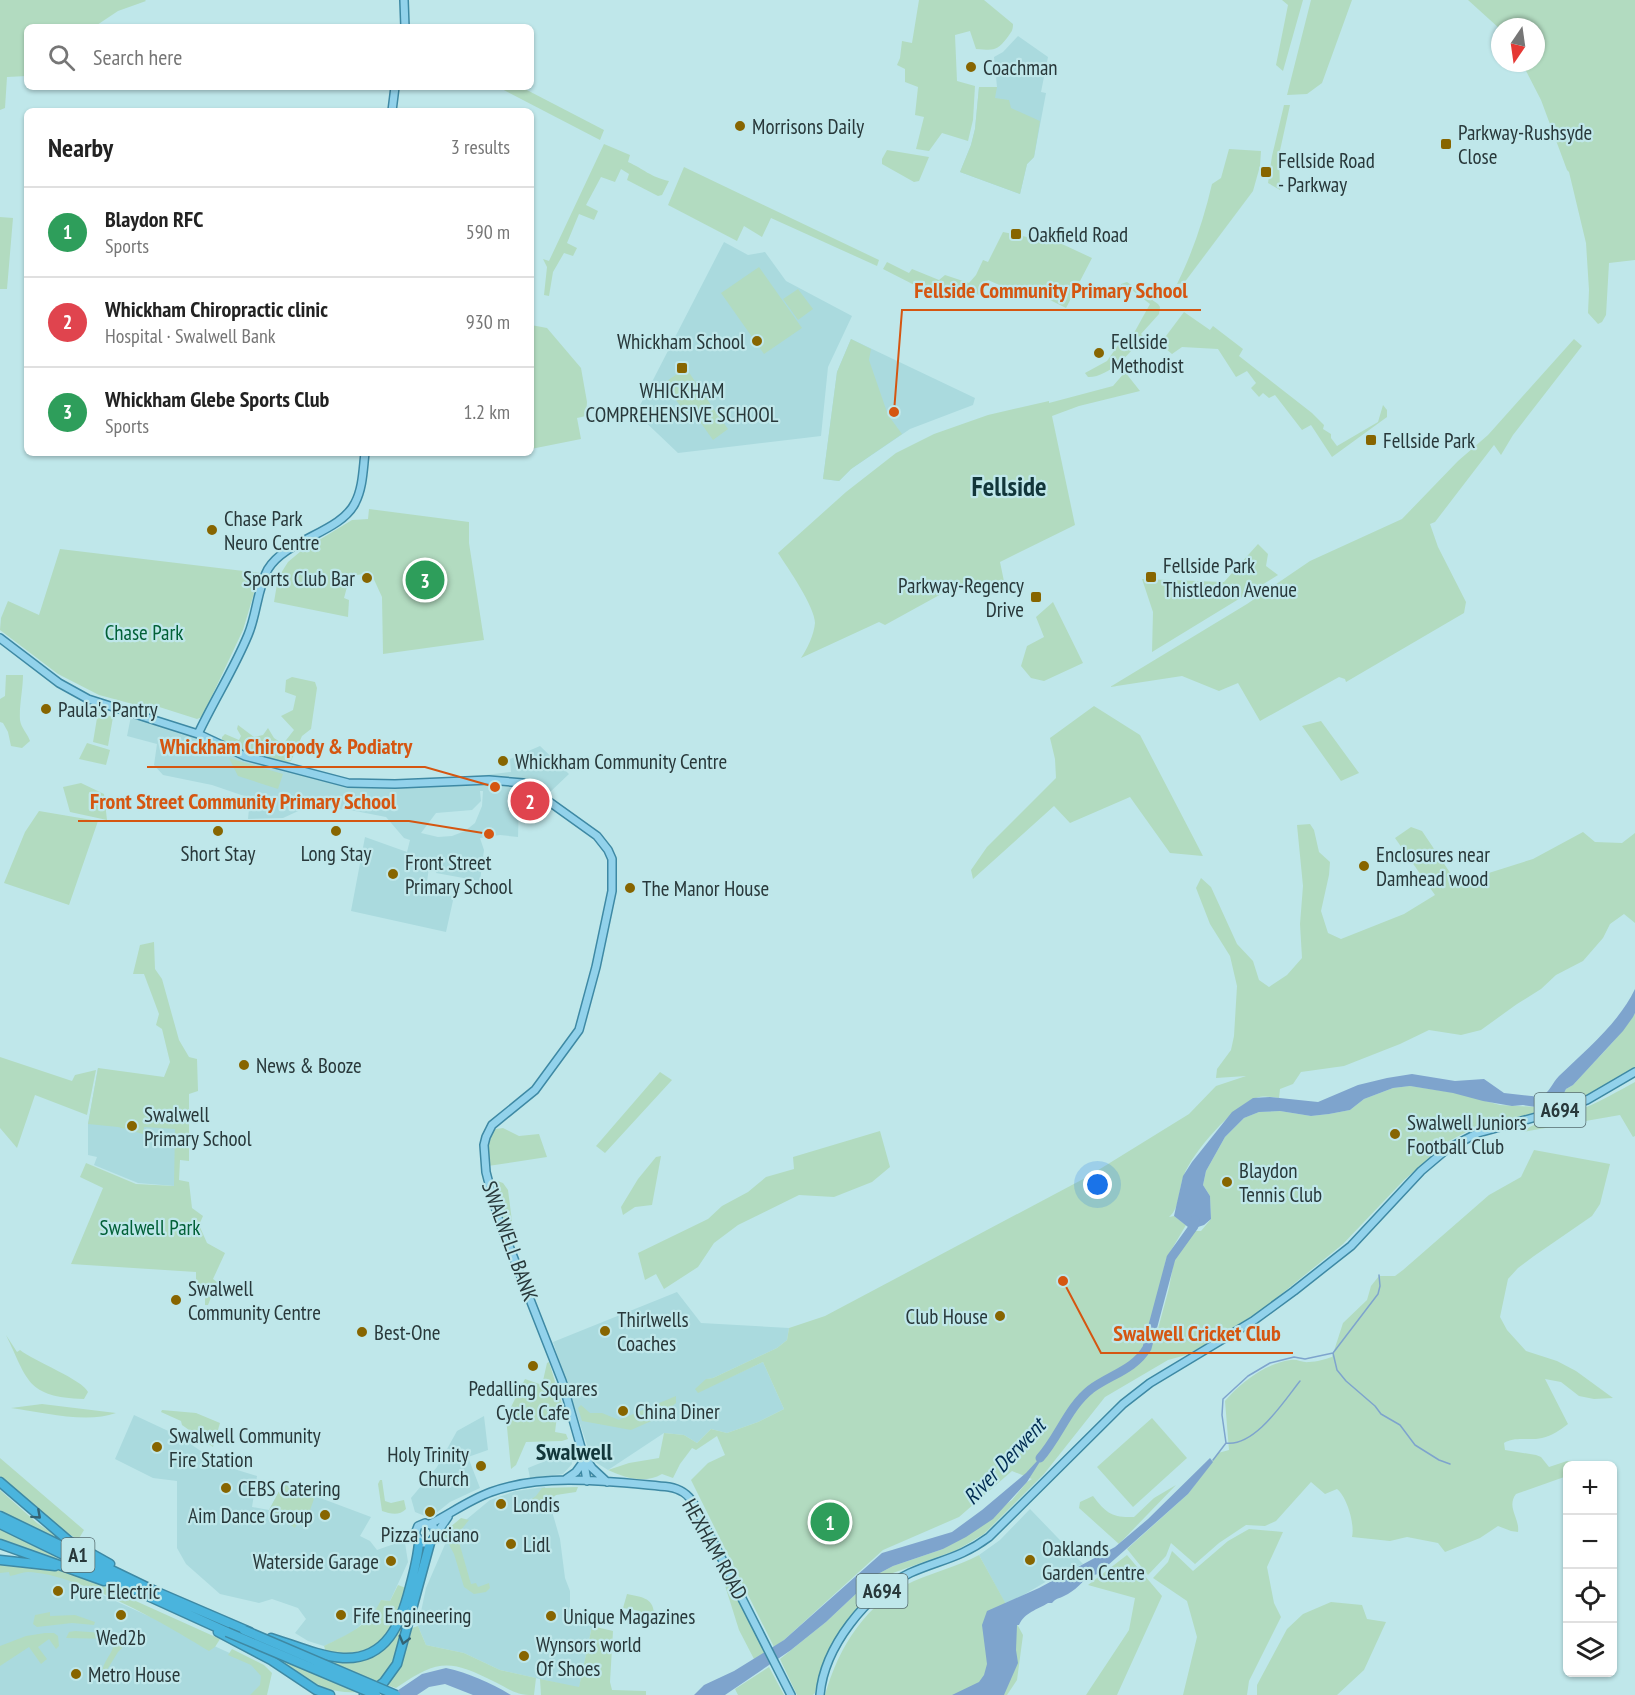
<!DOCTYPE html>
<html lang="en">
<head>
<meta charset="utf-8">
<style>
  :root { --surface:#fff; --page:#f2f2f2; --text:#222; --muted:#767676; --line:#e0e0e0; --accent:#db2777 }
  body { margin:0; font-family:"PT Sans Narrow",sans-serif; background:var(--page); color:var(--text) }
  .controls { position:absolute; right:18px; bottom:18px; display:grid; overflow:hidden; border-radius:9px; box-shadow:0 2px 4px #0004 }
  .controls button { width:54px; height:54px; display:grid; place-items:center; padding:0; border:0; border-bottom:2px solid var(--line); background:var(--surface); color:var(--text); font:30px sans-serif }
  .compass { position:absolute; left:1491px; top:18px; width:54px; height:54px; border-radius:50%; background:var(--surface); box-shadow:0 2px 4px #0004; rotate:193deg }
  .you { position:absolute; left:1098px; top:1185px; width:21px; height:21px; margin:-15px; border:4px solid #fff; border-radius:50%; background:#1a73e8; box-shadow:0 0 0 9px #1a73e833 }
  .badge { display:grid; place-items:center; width:39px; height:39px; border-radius:50%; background:var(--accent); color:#fff; font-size:20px; font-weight:700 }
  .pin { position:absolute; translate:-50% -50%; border:3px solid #fff; box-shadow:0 2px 6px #0006 }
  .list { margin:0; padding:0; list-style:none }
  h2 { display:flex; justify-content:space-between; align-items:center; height:78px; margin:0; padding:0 24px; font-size:26px }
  h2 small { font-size:20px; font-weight:400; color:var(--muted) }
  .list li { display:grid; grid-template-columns:39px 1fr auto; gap:18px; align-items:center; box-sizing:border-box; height:90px; padding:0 24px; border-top:2px solid var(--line) }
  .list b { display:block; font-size:22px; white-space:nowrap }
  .list p { margin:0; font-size:20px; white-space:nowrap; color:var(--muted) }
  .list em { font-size:20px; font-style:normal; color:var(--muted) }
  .icon { flex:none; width:33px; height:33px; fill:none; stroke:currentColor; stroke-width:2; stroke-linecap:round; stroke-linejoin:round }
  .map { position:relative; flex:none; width:1635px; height:1695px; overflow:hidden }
  .search { position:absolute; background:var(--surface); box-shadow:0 2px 4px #0004; left:24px; top:24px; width:510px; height:66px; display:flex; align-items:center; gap:15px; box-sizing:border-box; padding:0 21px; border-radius:9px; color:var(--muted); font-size:22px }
  .panel { position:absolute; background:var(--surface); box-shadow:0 2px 4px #0004; left:24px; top:108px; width:510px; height:348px; border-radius:9px }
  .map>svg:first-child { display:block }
  .built { fill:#aadade; fill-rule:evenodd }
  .green { fill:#b2dbc0 }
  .water { fill:#7ea4cd }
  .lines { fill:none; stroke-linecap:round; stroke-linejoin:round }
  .stream { stroke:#7ea4cd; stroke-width:1.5 }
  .river { stroke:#7ea4cd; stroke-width:9 }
  .major-casing { stroke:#3e89a4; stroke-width:10 }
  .highway-casing { stroke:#3e89a4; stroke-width:11 }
  .major { stroke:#92d2eb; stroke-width:7 }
  .highway { stroke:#4ab4dd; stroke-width:8 }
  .highway-bridge-casing { stroke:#3e89a4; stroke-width:11; stroke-linecap:butt }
  .highway-bridge { stroke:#4ab4dd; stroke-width:8 }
  .oneway { stroke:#346373 }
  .poi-dot { fill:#876500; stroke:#bfe7ea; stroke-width:2 }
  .labels { text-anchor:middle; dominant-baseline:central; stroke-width:4.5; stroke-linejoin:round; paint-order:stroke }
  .shield { fill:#bfe7ea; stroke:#556c6f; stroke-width:1.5 }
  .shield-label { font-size:20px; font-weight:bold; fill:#28383a }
  .poi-label { font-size:21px; fill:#28383a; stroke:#bfe7ea; text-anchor:start }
  .park-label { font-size:21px; fill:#026037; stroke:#bfe7ea }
  .street-label { font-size:21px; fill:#28383a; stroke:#bfe7ea }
  .water-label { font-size:22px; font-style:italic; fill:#002b51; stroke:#bfe7ea }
  .quarter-label { font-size:24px; font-weight:bold; fill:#12363a; stroke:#bfe7ea }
  .district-label { font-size:27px; font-weight:bold; fill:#12363a; stroke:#bfe7ea }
  .leader { fill:none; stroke:#d55611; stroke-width:2 }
  .callout-dot { fill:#d55611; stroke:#bfe7ea; stroke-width:2 }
  .callout-label { font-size:22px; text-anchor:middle; font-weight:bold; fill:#d55611; stroke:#bfe7ea; stroke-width:4.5; stroke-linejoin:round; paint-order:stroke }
</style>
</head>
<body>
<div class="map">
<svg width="1635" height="1695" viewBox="0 0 1635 1695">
  <rect width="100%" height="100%" fill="#bfe7ea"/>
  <!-- built -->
  <path class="built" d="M1018,36L1048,57L1041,92L1046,93L1034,157L1027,164L1020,194L960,172L971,145L975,129L979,87H997L994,57L1003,52Z
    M724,242L748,255L765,252L786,281L852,316L828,367L821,436L678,453L636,413Z
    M851,339L975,398L973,405L910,429L851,469L839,481L823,479L837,372Z
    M131,716L186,733L220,751L342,784L461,778L511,772L510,759L540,746L569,774L529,812L519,804L518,837L500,835L480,838L484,850L480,881L436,873L434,863L430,860L426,889L454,896L446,932L351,911L365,837L407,852L410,840L404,838L386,817L350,810L307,807L283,818L248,819L250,798L212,785L163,775L154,765L157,744L127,736ZM480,791H483L482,806L475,823L465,831L452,836L438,837L421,833L436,813L472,810L481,801Z
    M98,1068L177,1100L175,1186L138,1183L94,1165L97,1157L88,1155V1124Z
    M677,1292L701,1323L789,1328L787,1340L777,1348L713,1378L707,1379L698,1392L763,1362L784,1409L758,1422L727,1433L711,1429L697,1443L684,1435L664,1433L608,1470L592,1460L553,1342Z
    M134,1415L179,1436L221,1465L257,1476L252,1507L269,1510L283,1484L371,1517L360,1536L370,1541L377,1550L394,1544L405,1543L408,1562L390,1601L381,1600L376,1611L352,1633L324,1646L308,1641L295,1633L306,1619L298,1608L272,1599L259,1603L220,1594L186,1564L177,1548V1481L153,1478L115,1459Z
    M484,1416L488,1450L468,1457L480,1488L450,1502L430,1518L415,1512L411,1498L437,1467L457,1431Z
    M569,1448L572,1464L563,1474L530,1478L528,1468L560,1455Z
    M545,1487L560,1539L565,1578L570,1591V1621L592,1626L579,1688L500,1670L464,1653L426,1645L418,1626L426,1588L446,1542L467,1519L490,1500L516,1491Z
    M1030,1509L1083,1564L1059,1574L1020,1597L1005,1603L979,1555L1000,1540Z
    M0,1566L56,1574L269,1671L259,1695H0Z"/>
  <!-- green -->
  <path class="green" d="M0,0H145L146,1L118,11L94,27H27V76L7,77L5,108L0,110Z
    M919,0H984L1013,24C1013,31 1011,32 1007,38C996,52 993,50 976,49L970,31L955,35L957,81L975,86L973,120L968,141L942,133L929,151L916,149L924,117L915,115L918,87L905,82V69L897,65L900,58L902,41L912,43Z
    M1282,0H1303L1283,71L1276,65L1288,5Z
    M1311,0H1352L1322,83L1307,94L1287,95Z
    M1468,0H1635V260L1609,263L1606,315L1602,322L1598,324L1588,313L1589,290L1586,243L1569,172L1567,170L1541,100L1522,63H1536V27H1500V29Z
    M498,87L523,88L604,130L600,140Z
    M979,87H997L995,98L1009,100L1011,108L1040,121L1034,157L1027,164L1020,194L960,172L971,145L975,129Z
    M1284,105H1290L1279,155L1280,190L1268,183L1272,156Z
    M604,144L630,155L628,162C644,169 650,177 669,181L662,195L658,196L627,180L629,174L621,169L615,182L601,177L586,205L598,211L594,220L579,214L567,243L577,248L573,256L564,253L553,272L549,296L544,295L547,267L543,259L549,261Z
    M1229,149L1261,151L1260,166L1253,191L1184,283L1177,284C1193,252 1204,218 1212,184L1221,178Z
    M887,150L929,157L919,181L914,182L882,164V159Z
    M684,167L879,260L877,266L771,218L762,237L744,226L737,241L668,205Z
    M0,217L13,218L7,289H0Z
    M1003,232L1062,244L1092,258L1066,308L1026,288L1022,295L988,280L980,295L971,293L966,298L945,291L936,296L883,269L887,262L909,273L912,269L939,280L945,275L969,283L976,275L983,260L988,262Z
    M759,267L802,328L764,354L721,293Z
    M1127,282L1158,304L1160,307L1159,314L1141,334L1143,336C1132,352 1108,378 1088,377L1085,373L1107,361L1121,341L1126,343L1132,332L1134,333L1150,304L1132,290L1127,295L1121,290V284Z
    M798,289L813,309L798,320L783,299Z
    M1184,312L1210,330L1213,326L1243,349L1239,356L1312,413L1324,425L1323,429L1331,434V438L1337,446L1378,422L1383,405L1387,410V417L1332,457L1311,425L1302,430L1275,395L1269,398L1263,393L1259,397L1251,388L1256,383L1247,371L1236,377L1218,349L1182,347L1172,354L1160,344Z
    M531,325L547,328L581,368L587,402L586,416L577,418L581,439L531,449Z
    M851,339L871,349L869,360L888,415L902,434L851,469L839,481L823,479L837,372Z
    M1574,339L1582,346L1513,435L1501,455L1494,445L1435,522L1430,524L1438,547L1466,602L1464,613L1346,682L1345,679L1339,677L1260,721L1238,683L1219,691L1182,676L1110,687L1247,604L1310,561L1402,519L1458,461L1488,435Z
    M686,368L711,405L690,420L664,383Z
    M1125,372L1140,391L1079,406L1052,416L1075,525L1000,562L1006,591L954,587L885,625L879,622L801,658C807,649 814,635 815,623C815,607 788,568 778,553L846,492L896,453L934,434L988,415L1049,401V403L1113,386Z
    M713,408L728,429L713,440L698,419Z
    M369,509L469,522V543L484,640L383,654L382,597L371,573L350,576L344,598L349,600L348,617L274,602L278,578L288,562L301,551L352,520L368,519Z
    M1258,544L1268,554L1266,566L1278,575L1152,652L1153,612L1142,579L1224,582Z
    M60,549L260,573L243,630L202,717L197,719L153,705L140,706L99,695L58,674L0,630L1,618L8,601L39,615Z
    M1053,602L1083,663L1044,681L1031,678L1021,666L1027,646L1044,637L1036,617Z
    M6,675H23C23,689 19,706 20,720C21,728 28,734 30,741L22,748L11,746L8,732L3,723L0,722V699L5,696Z
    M292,677L315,682L317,688L311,729L302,736L291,761C273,767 238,750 222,740V737L225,734L239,740L241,736L237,729L238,725L254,737L263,735L268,728L274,738L283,744L294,730L281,716L293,710L296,696L285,692L286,680Z
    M1094,706L1140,735L1203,856L1170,853L1130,797L1070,823L1054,806L973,879L971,870L987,847L1056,778L1055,759L1050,738Z
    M98,712L113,717L108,746L93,742Z
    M1321,721L1359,773L1341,781L1302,726Z
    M87,743L110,750L106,765L79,759Z
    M229,758L283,774L278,789L238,776Z
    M81,783L104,794L107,820L70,812L63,787Z
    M39,811L98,821L69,905L4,883L25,832Z
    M1310,824L1314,830L1319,852L1330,862L1329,875L1321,911L1328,933L1341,939L1404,914L1435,895L1395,838L1411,827L1422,831L1457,883L1533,859L1583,832L1595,842L1622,843L1635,833V923L1624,914L1610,924L1603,938L1583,961L1556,975L1541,989L1517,1004L1481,1030L1461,1035L1429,1030L1400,1044L1344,1066L1301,1072L1293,1084L1280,1089L1279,1098C1271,1097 1264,1095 1256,1098C1234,1105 1192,1153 1184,1175C1178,1189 1181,1207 1169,1217L1174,1216L1186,1225L1166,1259L1156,1306L1146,1338L1155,1340L1169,1288L1174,1261L1190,1231H1201L1211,1219L1210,1196L1203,1185L1206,1171L1225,1137L1244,1118L1259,1112L1280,1111L1311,1116L1329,1114L1350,1110L1364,1099L1393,1088L1410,1086L1457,1093L1500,1105L1537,1107L1561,1099L1566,1089L1573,1085C1594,1061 1618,1040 1635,1013V1067L1600,1089L1571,1103L1472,1129L1449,1141L1404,1180L1343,1244L1264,1308L1219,1337L1186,1355L1168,1360L1105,1397L1044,1474L984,1534L957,1550L893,1573L896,1577C859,1604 838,1628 821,1670C818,1678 817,1685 815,1693L813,1695H797L780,1659L826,1622L876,1575L893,1566L943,1549L1012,1500L1027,1482L1032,1479L1012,1471L959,1517L883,1550L784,1640L774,1647L691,1480L708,1463L725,1455L717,1436L696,1450L692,1448L680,1464L673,1478L662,1474C645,1484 625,1478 608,1470L629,1463L659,1458L664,1433L684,1435L697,1443L711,1429L727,1433L758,1422L784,1409L763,1362L698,1393L695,1389L706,1379L713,1378L777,1348L787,1340L789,1328L825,1316L1087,1177L1189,1114L1216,1086L1246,1076L1216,1078L1217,1069L1231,1050L1234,1036L1237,986L1230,956L1210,924L1196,888L1201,878L1211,887L1237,944L1253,961L1259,980L1269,987L1287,975L1302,958L1300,924L1303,886L1297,825Z
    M154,942L155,969L162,979L179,1040L189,1057L197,1059L198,1091L189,1094V1161L180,1160L179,1180L189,1182L192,1208L203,1216L199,1225L207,1243L225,1253L213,1279L217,1282L208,1305H205V1295H196V1272L71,1264L103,1188L80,1177L86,1163L136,1184L174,1186L175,1129L144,1127L143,1134L118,1127L88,1124L98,1068L164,1077L170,1062L162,1029L156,1025L159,1014L144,974H133L140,945Z
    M0,1057L72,1081L75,1075L96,1070L87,1115L35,1095L17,1148L0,1128Z
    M660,1072L672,1080L605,1153L596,1146Z
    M1635,1082V1136L1633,1137L1620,1115L1522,1132C1539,1119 1564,1116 1584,1108C1602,1101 1618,1091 1635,1082Z
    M503,1128L519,1136L539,1134L547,1157L488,1166L487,1144L495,1129Z
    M880,1131L890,1167L872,1182L834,1197L799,1195L738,1225L714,1243L698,1267L664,1289L656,1274L645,1280L638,1253L708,1219L722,1206L748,1192L766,1177L794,1169L793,1157Z
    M1534,1150L1610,1164L1600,1204L1592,1216L1534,1256L1518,1268L1508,1279L1500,1317L1507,1330L1526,1351L1557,1361L1576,1371L1613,1398L1594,1399L1579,1396L1561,1382L1545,1379L1568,1424C1560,1430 1552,1436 1542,1438C1529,1441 1515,1436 1504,1443L1505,1450L1536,1455L1541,1457L1549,1467L1567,1461H1578L1583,1465L1568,1466L1567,1476L1516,1494C1506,1507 1520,1518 1518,1532L1511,1531L1498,1526L1480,1538L1445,1552L1438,1543L1407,1537L1390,1541L1352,1537C1355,1524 1347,1497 1337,1489L1325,1494L1311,1482L1276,1521L1265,1526L1246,1525L1219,1543L1195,1564L1171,1543L1166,1556L1148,1575L1127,1549L1188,1494L1218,1453L1229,1450L1225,1401C1241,1382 1266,1363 1291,1360C1297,1359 1303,1363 1309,1362C1317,1362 1325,1359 1332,1357L1343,1323L1367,1300L1371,1286L1379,1276H1395L1403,1270L1489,1195L1521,1177Z
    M661,1156L652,1205L635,1207L623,1215L621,1207L638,1179L656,1157Z
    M492,1179L503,1183L508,1190L514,1237L513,1238L502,1217Z
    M6,1335L17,1352L20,1350C34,1361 83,1380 88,1392L84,1399C26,1397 28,1380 6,1335Z
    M549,1362L566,1417L557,1416L555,1432L566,1434L568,1439L562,1441L526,1442L516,1465L511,1469L506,1417L525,1379L542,1385L547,1363Z
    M676,1396V1403L658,1418L631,1430L582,1421L578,1408L581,1405L590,1413H602L619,1420Z
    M42,1404L116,1413C86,1424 42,1412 11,1408Z
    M162,1410L196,1413L220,1423L213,1447L182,1425L181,1421L161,1412Z
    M1152,1418L1187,1458L1133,1507L1097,1467Z
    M0,1458L84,1530L78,1540L45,1517L0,1476Z
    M380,1480H382L385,1501L391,1503L404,1500L406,1509C399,1516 391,1514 382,1511L378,1484Z
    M283,1484L315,1496L309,1513L300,1518L295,1528L269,1510Z
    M1176,1485L1119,1544L1079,1508L1080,1502L1093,1496C1106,1513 1112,1518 1134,1517L1154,1498Z
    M578,1487L576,1492L556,1495L549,1501L536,1502L519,1511L517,1509L536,1496L542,1488Z
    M0,1490L37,1523L74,1547L73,1549L0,1510Z
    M461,1518L469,1520L457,1535L471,1584L476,1583L478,1587L489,1583L490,1588L486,1592L474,1594L464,1587L454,1554L443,1533Z
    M0,1529L65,1562L0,1541Z
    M1249,1529L1283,1532L1267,1567L1274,1603L1281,1617L1249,1681L1247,1695H1183L1197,1637L1187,1601L1153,1578L1168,1562L1172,1551L1193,1571L1228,1541Z
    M979,1555L1023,1635L1017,1680L1007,1695H825C839,1646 866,1603 914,1581C935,1572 958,1566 979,1555Z
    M1127,1555L1162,1596L1117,1695H1086L1129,1630L1135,1598L1088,1585Z
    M0,1563L61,1571L98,1584L220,1639L215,1647L209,1651C165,1624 79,1574 28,1572C22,1572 16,1575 10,1576L9,1572L0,1573Z
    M725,1575L765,1653L754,1659L739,1630L722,1576Z
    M398,1585L406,1588C392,1632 379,1660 326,1652L324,1646C348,1634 368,1627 381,1600L390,1601Z
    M627,1594C640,1597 653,1597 654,1613L645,1615L640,1611L623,1608Z
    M410,1602L393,1666L379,1683L307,1654L332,1660L377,1652Z
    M1331,1602L1362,1605L1367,1619L1386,1622L1364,1670L1337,1695H1257V1685L1287,1629L1303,1614Z
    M50,1612V1616L75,1615L95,1622L94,1625L72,1623L37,1627L33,1624L35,1615Z
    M418,1626L426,1645L464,1653L500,1670L536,1678L534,1695C515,1695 511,1690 495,1682C450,1659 438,1659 396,1688L387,1685C401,1667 407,1650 412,1628Z
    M592,1626L613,1631L610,1682L612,1690L646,1691V1695H541L540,1679L579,1687Z
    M75,1631L104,1633L121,1637L122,1648L118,1652L102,1678C99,1663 116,1653 114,1639L66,1638L69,1632Z
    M45,1633H54L58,1636L59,1646L56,1649L49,1639L38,1647L47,1659L41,1664L29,1647L0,1666V1646L26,1636Z
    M232,1649L264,1665L272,1673L267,1695H250L260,1685L261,1676L251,1665L228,1655Z
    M266,1653L357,1692C322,1695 294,1672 266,1653Z
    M769,1667L784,1695H738L735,1689Z"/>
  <!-- water -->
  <path class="water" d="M1635,989V1013L1633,1017L1623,1031L1573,1085L1566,1089L1561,1099L1536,1107L1523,1105L1512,1106L1483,1101L1453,1093L1410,1086L1393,1088L1364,1099L1350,1110L1329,1114L1311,1116L1280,1111L1259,1112L1244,1118L1225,1137L1206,1171L1203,1185L1210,1196L1211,1219L1204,1225L1189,1230L1188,1227L1174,1216L1183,1176L1192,1162L1232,1112L1253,1098L1270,1097L1318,1102L1358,1085L1387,1078L1412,1074L1455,1081L1484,1079L1504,1093L1541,1097C1550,1092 1552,1083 1559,1076C1586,1050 1618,1024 1635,989Z
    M1048,1449L1027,1482L993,1519L966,1537L943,1549L893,1566L876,1575L826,1622L791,1650L725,1695H694L704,1685L734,1671L784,1640L882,1553L952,1532L982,1510L1026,1473Z
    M1210,1458L1213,1462L1188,1494L1098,1574L1094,1575L1090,1573C1083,1582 1075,1591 1064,1596C1058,1599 1056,1598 1052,1603H1048C1037,1610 1025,1612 1019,1625H1017L1016,1650L1018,1663L1004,1695H952L979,1682L984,1675L987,1664L982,1625L987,1611L1039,1588L1115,1547L1148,1519Z
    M446,1668C469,1673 491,1683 511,1695H473L445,1684L429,1687L417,1695H391L422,1674Z"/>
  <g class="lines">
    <!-- stream -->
    <path class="stream" d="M1333,1353L1337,1370L1346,1381L1375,1406L1381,1414L1400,1425L1415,1445L1439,1460L1450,1464
      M1226,1443C1255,1447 1284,1401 1300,1381
      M1213,1460L1226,1443L1222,1415L1223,1399L1248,1376L1270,1363L1294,1357L1305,1359L1333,1353L1378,1294L1380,1286L1379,1275"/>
    <!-- river -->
    <path class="river" d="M1040,1458C1059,1437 1068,1407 1091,1389C1110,1375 1135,1369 1147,1348L1171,1258L1194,1226L1195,1220"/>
    <defs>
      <path id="major" d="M404,0L405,27
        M392,111L395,87
        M0,638L59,683L88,699L198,734L245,756L348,783L395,784L489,780L523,783L597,836L608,850L612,859V891L596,967L579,1030L535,1090L492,1125L486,1137L484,1145L486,1172L498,1218L562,1381L582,1451L587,1481
        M198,734C214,700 234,669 248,635C257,614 257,589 268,569C285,540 341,532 355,503C363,488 363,469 365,453
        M586,1459L592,1468L607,1482
        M566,1479L576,1472L584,1461
        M430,1524C450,1514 469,1500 491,1492C545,1472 613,1482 669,1487C681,1489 688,1494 694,1504L791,1695
        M436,1534L433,1526L425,1523L418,1526L415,1534L422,1543H430L448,1517
        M820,1695C824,1647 866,1594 910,1573C939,1560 961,1558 989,1537L1123,1404L1150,1383L1253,1321L1294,1291L1351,1246L1421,1171L1447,1149L1478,1133L1547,1114L1587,1100L1635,1072"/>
      <path id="highway" d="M0,1482L69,1541L110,1564
        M0,1516L157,1592L250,1632
        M0,1524L148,1596L227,1632
        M0,1544L104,1581
        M0,1560L55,1566
        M218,1632L271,1660L316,1690L330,1695
        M271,1638C294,1645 318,1656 343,1658C387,1660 401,1623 410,1587C414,1572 418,1557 419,1542
        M364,1695L370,1693L384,1682L397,1664L430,1543"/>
    </defs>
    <!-- major casing -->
    <use href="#major" class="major-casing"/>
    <!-- highway casing -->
    <use href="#highway" class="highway-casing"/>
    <!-- major -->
    <use href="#major" class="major"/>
    <!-- highway -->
    <use href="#highway" class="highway"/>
    <defs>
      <path id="highway-bridge" d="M244,1630L396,1695
        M227,1632L376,1695"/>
    </defs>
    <!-- highway-bridge casing -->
    <use href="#highway-bridge" class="highway-bridge-casing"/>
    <!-- highway-bridge -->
    <use href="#highway-bridge" class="highway-bridge"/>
  </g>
  <!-- one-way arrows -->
  <defs><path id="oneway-chevron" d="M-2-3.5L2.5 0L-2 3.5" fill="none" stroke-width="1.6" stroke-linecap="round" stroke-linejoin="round" transform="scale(1.5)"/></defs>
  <g class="oneway">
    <use href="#oneway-chevron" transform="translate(37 1515) rotate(42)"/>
    <use href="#oneway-chevron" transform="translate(404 1640) rotate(105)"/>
  </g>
  <!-- markers -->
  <g class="poi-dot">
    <circle cx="971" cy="67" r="6"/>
    <circle cx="740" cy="126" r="6"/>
    <rect x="1440" y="138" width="12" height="12" rx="3"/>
    <rect x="1260" y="166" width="12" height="12" rx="3"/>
    <rect x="1010" y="228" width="12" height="12" rx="3"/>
    <circle cx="757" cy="341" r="6"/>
    <circle cx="1099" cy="353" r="6"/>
    <rect x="676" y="362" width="12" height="12" rx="3"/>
    <rect x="1365" y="434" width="12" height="12" rx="3"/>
    <circle cx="212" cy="530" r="6"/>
    <rect x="1145" y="571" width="12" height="12" rx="3"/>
    <circle cx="367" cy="578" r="6"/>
    <rect x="1030" y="591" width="12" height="12" rx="3"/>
    <circle cx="46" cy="709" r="6"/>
    <circle cx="503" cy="761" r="6"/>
    <circle cx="218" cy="831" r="6"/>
    <circle cx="336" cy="831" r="6"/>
    <circle cx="1364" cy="866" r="6"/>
    <circle cx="393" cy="874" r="6"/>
    <circle cx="630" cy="888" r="6"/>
    <circle cx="244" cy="1065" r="6"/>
    <circle cx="132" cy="1126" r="6"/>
    <circle cx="1395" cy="1134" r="6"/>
    <circle cx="1227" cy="1182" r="6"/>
    <circle cx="176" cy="1300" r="6"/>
    <circle cx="1000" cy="1316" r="6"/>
    <circle cx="605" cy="1331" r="6"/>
    <circle cx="362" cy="1332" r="6"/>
    <circle cx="533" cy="1366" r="6"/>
    <circle cx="623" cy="1411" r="6"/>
    <circle cx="157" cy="1447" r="6"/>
    <circle cx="481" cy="1466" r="6"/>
    <circle cx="226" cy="1488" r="6"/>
    <circle cx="501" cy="1504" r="6"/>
    <circle cx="430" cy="1512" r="6"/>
    <circle cx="325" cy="1515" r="6"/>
    <circle cx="511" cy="1544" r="6"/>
    <circle cx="1030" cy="1560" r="6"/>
    <circle cx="391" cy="1561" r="6"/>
    <circle cx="58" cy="1591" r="6"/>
    <circle cx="121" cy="1615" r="6"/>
    <circle cx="341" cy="1615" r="6"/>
    <circle cx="551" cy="1616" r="6"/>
    <circle cx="524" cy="1656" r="6"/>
    <circle cx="76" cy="1674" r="6"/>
  </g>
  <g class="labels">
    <!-- shield labels -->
    <g class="shield">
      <rect x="1534.5" y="1093" width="51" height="34" rx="4.5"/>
      <rect x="61.5" y="1538" width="33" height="34" rx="4.5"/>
      <rect x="856.5" y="1574" width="51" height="34" rx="4.5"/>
    </g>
    <g class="shield-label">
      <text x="1560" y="1110">A694</text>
      <text x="78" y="1555">A1</text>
      <text x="882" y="1591">A694</text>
    </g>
    <!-- poi labels -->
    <g class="poi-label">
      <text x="983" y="67">Coachman</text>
      <text x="752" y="126">Morrisons Daily</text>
      <text x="1458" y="132">Parkway-Rushsyde<tspan x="1458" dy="24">Close</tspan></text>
      <text x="1278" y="160">Fellside Road<tspan x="1278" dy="24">- Parkway</tspan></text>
      <text x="1028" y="234">Oakfield Road</text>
      <text x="745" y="341" text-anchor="end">Whickham School</text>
      <text x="1111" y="341">Fellside<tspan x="1111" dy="24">Methodist</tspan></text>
      <text x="682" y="390" text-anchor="middle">WHICKHAM<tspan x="682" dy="24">COMPREHENSIVE SCHOOL</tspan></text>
      <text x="1383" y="440">Fellside Park</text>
      <text x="224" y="518">Chase Park<tspan x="224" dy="24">Neuro Centre</tspan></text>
      <text x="1163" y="565">Fellside Park<tspan x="1163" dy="24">Thistledon Avenue</tspan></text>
      <text x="355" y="578" text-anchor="end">Sports Club Bar</text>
      <text x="1024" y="585" text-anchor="end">Parkway-Regency<tspan x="1024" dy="24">Drive</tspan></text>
      <text x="58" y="709">Paula's Pantry</text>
      <text x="515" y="761">Whickham Community Centre</text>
      <text x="218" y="853" text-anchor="middle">Short Stay</text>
      <text x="336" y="853" text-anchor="middle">Long Stay</text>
      <text x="1376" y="854">Enclosures near<tspan x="1376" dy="24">Damhead wood</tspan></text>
      <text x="405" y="862">Front Street<tspan x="405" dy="24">Primary School</tspan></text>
      <text x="642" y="888">The Manor House</text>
      <text x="256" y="1065">News &amp; Booze</text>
      <text x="144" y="1114">Swalwell<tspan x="144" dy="24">Primary School</tspan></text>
      <text x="1407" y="1122">Swalwell Juniors<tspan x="1407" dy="24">Football Club</tspan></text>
      <text x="1239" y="1170">Blaydon<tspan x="1239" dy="24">Tennis Club</tspan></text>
      <text x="188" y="1288">Swalwell<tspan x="188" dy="24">Community Centre</tspan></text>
      <text x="988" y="1316" text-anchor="end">Club House</text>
      <text x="617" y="1319">Thirlwells<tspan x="617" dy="24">Coaches</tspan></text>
      <text x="374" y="1332">Best-One</text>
      <text x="533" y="1388" text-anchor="middle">Pedalling Squares<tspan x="533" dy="24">Cycle Cafe</tspan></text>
      <text x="635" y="1411">China Diner</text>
      <text x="169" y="1435">Swalwell Community<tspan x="169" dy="24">Fire Station</tspan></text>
      <text x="469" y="1454" text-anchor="end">Holy Trinity<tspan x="469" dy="24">Church</tspan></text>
      <text x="238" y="1488">CEBS Catering</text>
      <text x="513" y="1504">Londis</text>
      <text x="313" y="1515" text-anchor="end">Aim Dance Group</text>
      <text x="430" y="1534" text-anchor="middle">Pizza Luciano</text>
      <text x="523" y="1544">Lidl</text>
      <text x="1042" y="1548">Oaklands<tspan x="1042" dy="24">Garden Centre</tspan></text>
      <text x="379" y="1561" text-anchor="end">Waterside Garage</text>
      <text x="70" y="1591">Pure Electric</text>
      <text x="353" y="1615">Fife Engineering</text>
      <text x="563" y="1616">Unique Magazines</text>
      <text x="121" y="1637" text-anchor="middle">Wed2b</text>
      <text x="536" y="1644">Wynsors world<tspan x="536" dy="24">Of Shoes</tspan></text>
      <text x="88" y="1674">Metro House</text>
    </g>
    <!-- park labels -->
    <g class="park-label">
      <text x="144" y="632">Chase Park</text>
      <text x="150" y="1227">Swalwell Park</text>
    </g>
    <!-- street labels -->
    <g class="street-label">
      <text transform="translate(510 1241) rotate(70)">SWALWELL BANK</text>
      <text transform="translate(715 1549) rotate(61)">HEXHAM ROAD</text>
    </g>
    <!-- water labels -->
    <g class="water-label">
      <text transform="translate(1004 1461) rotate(-47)">River Derwent</text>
    </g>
    <!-- quarter labels -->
    <g class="quarter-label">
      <text x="574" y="1451">Swalwell</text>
    </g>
    <!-- district labels -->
    <g class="district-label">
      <text x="1009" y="486">Fellside</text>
    </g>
  </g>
  <!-- callouts -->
  <path class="leader" d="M894 412L902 310H1201M495 787L425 767H147M489 834L409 821H78M1063 1281L1101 1353H1293"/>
  <g class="callout-dot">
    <circle cx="894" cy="412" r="6"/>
    <circle cx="495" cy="787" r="6"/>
    <circle cx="489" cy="834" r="6"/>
    <circle cx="1063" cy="1281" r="6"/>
  </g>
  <g class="callout-label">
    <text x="1051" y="298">Fellside Community Primary School</text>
    <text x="286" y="754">Whickham Chiropody &amp; Podiatry</text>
    <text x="243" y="809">Front Street Community Primary School</text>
    <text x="1197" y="1341">Swalwell Cricket Club</text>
  </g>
</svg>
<div class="controls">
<button>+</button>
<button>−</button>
<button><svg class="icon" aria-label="locate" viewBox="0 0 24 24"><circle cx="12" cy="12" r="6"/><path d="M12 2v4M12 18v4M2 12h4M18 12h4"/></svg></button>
<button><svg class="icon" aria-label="layers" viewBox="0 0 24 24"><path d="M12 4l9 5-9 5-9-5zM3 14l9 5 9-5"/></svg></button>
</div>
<svg class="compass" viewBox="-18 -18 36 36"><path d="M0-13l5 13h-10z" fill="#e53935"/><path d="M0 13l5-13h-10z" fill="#767676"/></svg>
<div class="you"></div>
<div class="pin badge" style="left:830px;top:1522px;background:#2e9e5b">1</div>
<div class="pin badge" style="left:530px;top:801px;background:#e0444e">2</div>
<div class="pin badge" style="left:425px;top:580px;background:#2e9e5b">3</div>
<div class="search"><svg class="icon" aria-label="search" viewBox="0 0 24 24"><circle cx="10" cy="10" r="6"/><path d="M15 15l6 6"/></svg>Search here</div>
<section class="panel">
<h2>Nearby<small>3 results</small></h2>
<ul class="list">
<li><span class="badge" style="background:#2e9e5b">1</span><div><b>Blaydon RFC</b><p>Sports</p></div><em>590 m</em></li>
<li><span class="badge" style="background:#e0444e">2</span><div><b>Whickham Chiropractic clinic</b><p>Hospital · Swalwell Bank</p></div><em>930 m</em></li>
<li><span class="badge" style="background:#2e9e5b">3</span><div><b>Whickham Glebe Sports Club</b><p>Sports</p></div><em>1.2 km</em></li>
</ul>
</section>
</div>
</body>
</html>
